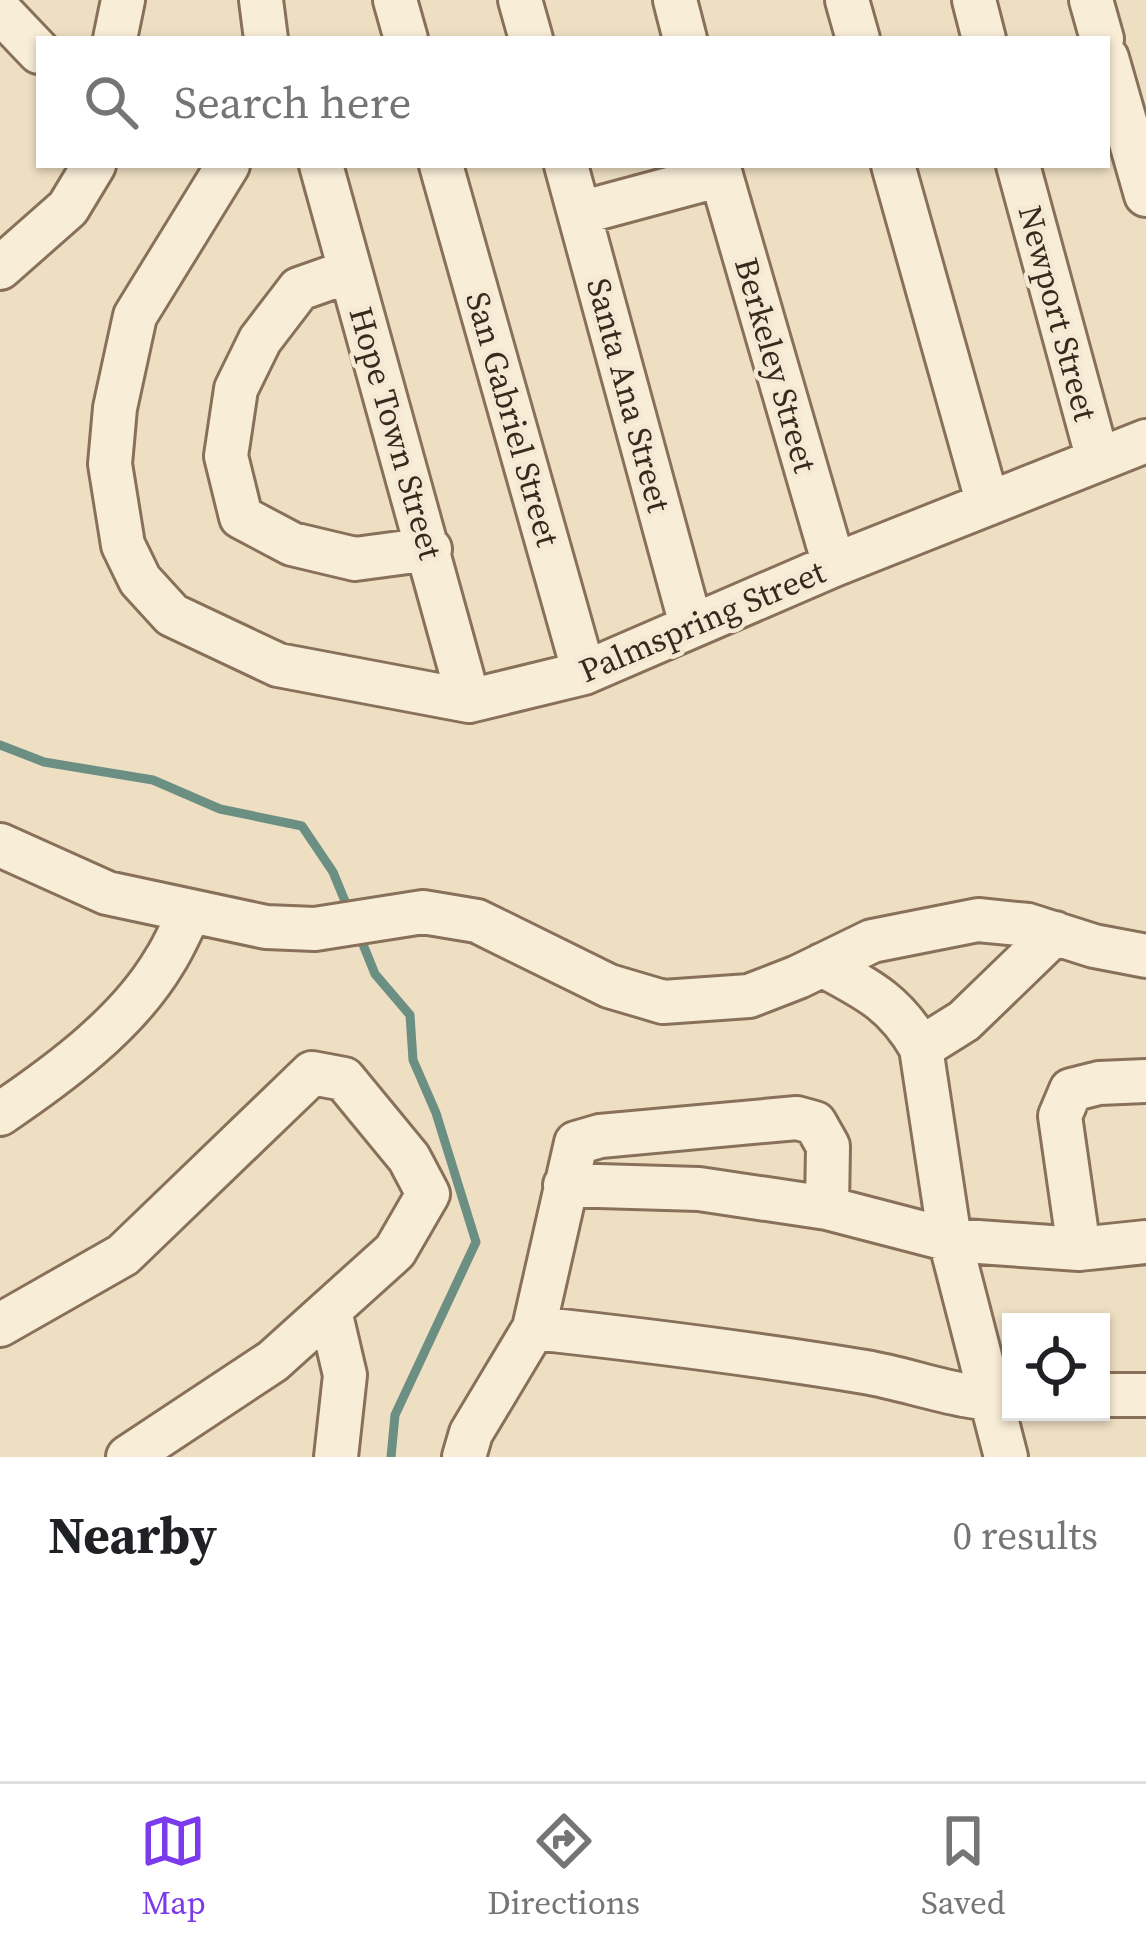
<!DOCTYPE html>
<html lang="en">
<head>
<meta charset="utf-8">
<style>
  :root { --surface:#fff; --page:#f6f6f6; --text:#202124; --muted:#757577; --line:#e0e0e0; --accent:#7c3aed }
  body { margin:0; font-family:"Source Serif 4",serif; background:var(--page); color:var(--text) }
  .controls { position:absolute; right:36px; bottom:36px; display:grid; overflow:hidden; border-radius:0px; box-shadow:0 3px 9px #0004 }
  .controls button { width:108px; height:108px; display:grid; place-items:center; padding:0; border:0; border-bottom:3px solid var(--line); background:var(--surface); color:var(--text); font:60px sans-serif }
  .list { margin:0; padding:0; list-style:none }
  h2 { display:flex; justify-content:space-between; align-items:center; height:156px; margin:0; padding:0 48px; font-size:51px }
  h2 small { font-size:39px; font-weight:400; color:var(--muted) }
  .icon { flex:none; width:66px; height:66px; fill:none; stroke:currentColor; stroke-width:2; stroke-linecap:round; stroke-linejoin:round }
  .map { position:relative; flex:none; width:1146px; height:1457px; overflow:hidden }
  .search { position:absolute; background:var(--surface); box-shadow:0 3px 9px #0004; left:36px; right:36px; top:36px; height:132px; display:flex; align-items:center; gap:30px; box-sizing:border-box; padding:0 42px; border-radius:0px; color:var(--muted); font-size:45px }
  .sheet { height:324px; background:var(--surface) }
  nav { display:flex; justify-content:space-around; align-items:center; box-sizing:border-box; height:168px; border-top:3px solid var(--line); background:var(--surface); font-size:33px; color:var(--muted) }
  nav a { display:grid; justify-items:center; gap:6px }
  nav .on { color:var(--accent) }
  .map>svg:first-child { display:block }
  .lines { fill:none; stroke-linecap:round; stroke-linejoin:round }
  .stream { stroke:#6c8f84; stroke-width:9 }
  .minor-casing { stroke:#88705a; stroke-width:48 }
  .minor { stroke:#f8edd6; stroke-width:42 }
  .labels { text-anchor:middle; dominant-baseline:central; stroke-width:9; stroke-linejoin:round; paint-order:stroke }
  .street-label { font-size:33px; fill:#38291e; stroke:#f5e9d3 }
</style>
</head>
<body>
<div class="map">
<svg width="1146" height="1457" viewBox="0 0 1146 1457">
  <rect width="100%" height="100%" fill="#eedfc3"/>
  <g class="lines">
    <!-- stream -->
    <path class="stream" d="M0,745L44,762L153,780L220,809L302,826L333,872L349,911
      M358,932L375,974L410,1015L413,1060L436,1113L476,1242L395,1415L391,1457"/>
    <defs>
      <path id="minor" d="M261,0L266,39
        M395,0L406,39
        M520,0L531,39
        M675,0L685,39
        M847,0L858,39
        M974,0L984,39
        M1091,0L1102,39
        M0,11L39,52
        M115,39L123,0
        M1107,58L1146,195
        M228,165L135,316L115,408L110,464L123,545L140,580L172,615L278,665L469,701L584,673L834,565L1146,441
        M321,165L469,701
        M441,165L584,673
        M566,165L691,625
        M718,165L834,565
        M893,165L988,504
        M1018,165L1098,460
        M580,213L721,175
        M0,268L68,208L94,165
        M350,271L299,289L260,340L236,389L226,456L241,517L292,544L355,559L430,549
        M0,845L107,893L266,927L315,929L423,912L477,921L609,986L663,1002L749,996L798,977L872,941L978,920L1028,925L1094,946L1146,956
        M822,965C867,989 895,1002 921,1048L950,1240L1006,1457
        M921,1048L964,1021L1055,933
        M0,1114C59,1074 127,1024 164,962C174,947 181,929 190,912
        M565,1185L699,1189L827,1208L950,1240L1079,1249L1146,1242
        M1079,1249L1060,1116L1071,1090L1099,1083L1146,1081
        M330,1311L345,1375L336,1457
        M0,1325L123,1255L312,1073L344,1079L409,1158L428,1194L395,1251L273,1361L128,1457
        M534,1328C645,1340 755,1354 865,1372C913,1380 962,1401 1011,1399
        M1101,1395H1146
        M464,1457L471,1433L534,1328L576,1143L600,1136L797,1118L815,1123L828,1146L827,1208"/>
    </defs>
    <!-- minor casing -->
    <use href="#minor" class="minor-casing"/>
    <!-- minor -->
    <use href="#minor" class="minor"/>
  </g>
  <g class="labels">
    <!-- street labels -->
    <g class="street-label">
      <text transform="translate(1058 313) rotate(75)">Newport Street</text>
      <text transform="translate(776 365) rotate(74)">Berkeley Street</text>
      <text transform="translate(629 395) rotate(75)">Santa Ana Street</text>
      <text transform="translate(513 419) rotate(74)">San Gabriel Street</text>
      <text transform="translate(396 433) rotate(74)">Hope Town Street</text>
      <text transform="translate(702 621) rotate(-23)">Palmspring Street</text>
    </g>
  </g>
</svg>
<div class="controls">
<button><svg class="icon" aria-label="locate" viewBox="0 0 24 24"><circle cx="12" cy="12" r="6"/><path d="M12 2v4M12 18v4M2 12h4M18 12h4"/></svg></button>
</div>
<div class="search"><svg class="icon" aria-label="search" viewBox="0 0 24 24"><circle cx="10" cy="10" r="6"/><path d="M15 15l6 6"/></svg>Search here</div>
</div>
<section class="sheet">
<h2>Nearby<small>0 results</small></h2>
<ul class="list">
</ul>
</section>
<nav>
<a class="on"><svg class="icon" aria-label="map" viewBox="0 0 24 24"><path d="M3 6l6-2 6 2 6-2v14l-6 2-6-2-6 2zM9 4v14M15 6v14"/></svg>Map</a>
<a><svg class="icon" aria-label="directions" viewBox="0 0 24 24"><path d="M12 3l9 9-9 9-9-9zM9 14v-3h6M13 9l2 2-2 2"/></svg>Directions</a>
<a><svg class="icon" aria-label="saved" viewBox="0 0 24 24"><path d="M7 4h10v16l-5-4-5 4z"/></svg>Saved</a>
</nav>
</body>
</html>
